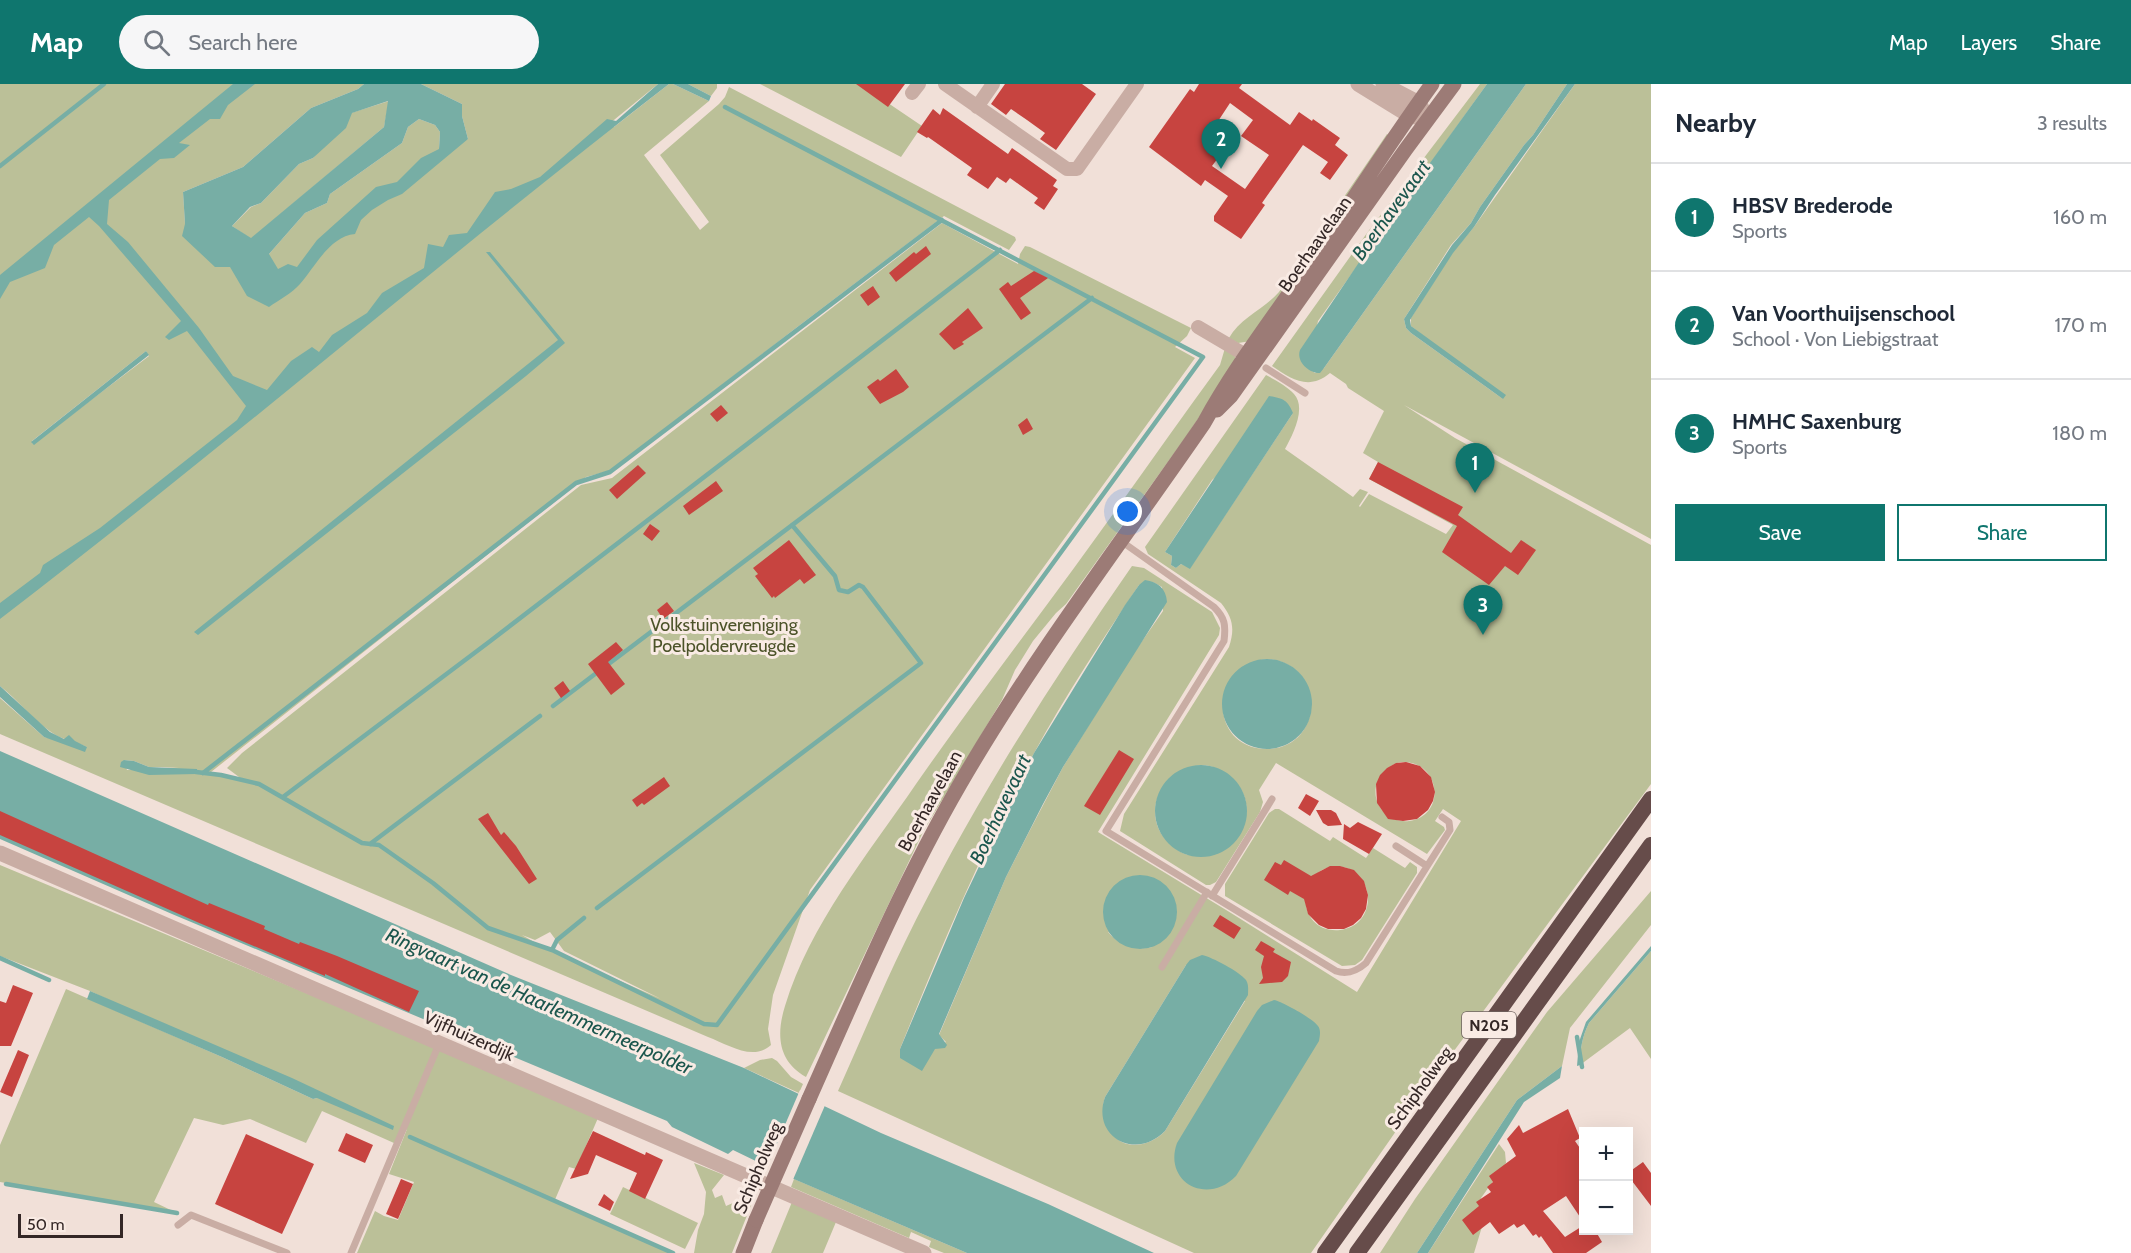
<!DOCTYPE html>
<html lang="en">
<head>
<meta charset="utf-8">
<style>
  :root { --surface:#fff; --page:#f6f6f7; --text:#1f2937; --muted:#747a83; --line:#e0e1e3; --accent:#0f766e }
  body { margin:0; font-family:Cabin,sans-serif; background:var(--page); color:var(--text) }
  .controls { position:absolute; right:18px; bottom:18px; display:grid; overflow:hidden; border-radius:0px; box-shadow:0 6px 24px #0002 }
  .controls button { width:54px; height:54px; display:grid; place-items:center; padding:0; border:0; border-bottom:2px solid var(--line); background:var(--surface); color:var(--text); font:30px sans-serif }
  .scale { position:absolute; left:18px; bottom:15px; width:105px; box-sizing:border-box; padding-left:6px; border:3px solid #342726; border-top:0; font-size:16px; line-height:21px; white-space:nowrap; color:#342726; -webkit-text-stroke:4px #f9ebe4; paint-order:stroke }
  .you { position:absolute; left:1128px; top:428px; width:21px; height:21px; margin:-15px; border:4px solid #fff; border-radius:50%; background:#1a73e8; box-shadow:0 0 0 9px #1a73e833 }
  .badge { display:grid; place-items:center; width:39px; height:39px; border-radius:50%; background:var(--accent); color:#fff; font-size:20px; font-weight:700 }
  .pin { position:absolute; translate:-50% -50px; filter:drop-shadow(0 2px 3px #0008) }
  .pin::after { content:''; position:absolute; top:32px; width:21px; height:18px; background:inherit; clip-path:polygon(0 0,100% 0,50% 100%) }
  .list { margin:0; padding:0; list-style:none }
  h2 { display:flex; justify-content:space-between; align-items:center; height:78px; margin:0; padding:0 24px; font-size:26px }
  h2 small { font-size:20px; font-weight:400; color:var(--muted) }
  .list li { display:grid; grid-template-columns:39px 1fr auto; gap:18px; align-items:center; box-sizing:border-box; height:108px; padding:0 24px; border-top:2px solid var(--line) }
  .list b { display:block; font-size:22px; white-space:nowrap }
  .list p { margin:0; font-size:20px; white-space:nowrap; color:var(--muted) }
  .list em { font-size:20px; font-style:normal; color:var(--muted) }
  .actions { display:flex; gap:12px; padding:18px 24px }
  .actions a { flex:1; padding:14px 0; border:2px solid var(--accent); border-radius:0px; text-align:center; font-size:21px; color:var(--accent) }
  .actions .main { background:var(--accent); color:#fff }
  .icon { flex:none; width:33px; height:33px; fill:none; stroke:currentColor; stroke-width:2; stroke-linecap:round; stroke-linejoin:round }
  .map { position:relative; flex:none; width:1651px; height:1169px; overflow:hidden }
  header { display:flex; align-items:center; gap:36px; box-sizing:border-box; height:84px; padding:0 30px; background:var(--accent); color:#fff }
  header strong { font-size:28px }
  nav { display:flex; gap:33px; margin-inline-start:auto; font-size:21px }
  .search { width:420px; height:54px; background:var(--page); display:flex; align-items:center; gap:15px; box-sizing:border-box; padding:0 21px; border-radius:33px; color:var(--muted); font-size:22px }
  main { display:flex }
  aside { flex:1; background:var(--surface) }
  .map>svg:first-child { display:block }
  .green { fill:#bbc098; fill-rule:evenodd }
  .water { fill:#77aea5; fill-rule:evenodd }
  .pier { fill:#f1e0d8 }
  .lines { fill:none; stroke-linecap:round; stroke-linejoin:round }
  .stream { stroke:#77aea5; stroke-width:4.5 }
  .building { fill:#c74440; fill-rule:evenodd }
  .service { stroke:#c9ada4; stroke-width:7 }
  .minor { stroke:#c9ada4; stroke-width:14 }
  .tertiary { stroke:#c9ada4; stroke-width:15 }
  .secondary { stroke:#9c7b76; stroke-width:15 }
  .trunk { stroke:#664c4a; stroke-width:16 }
  .secondary-bridge { stroke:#9c7b76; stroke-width:15 }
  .labels { text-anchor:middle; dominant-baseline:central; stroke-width:6; stroke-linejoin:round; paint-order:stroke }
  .shield { fill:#f9ebe4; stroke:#6f625f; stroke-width:1.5 }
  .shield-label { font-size:16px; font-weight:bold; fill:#342726 }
  .street-label { font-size:18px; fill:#342726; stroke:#f9ebe4 }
  .park-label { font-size:18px; fill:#4c5329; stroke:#f9ebe4 }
  .water-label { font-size:20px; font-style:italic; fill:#1b564d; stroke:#f9ebe4 }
</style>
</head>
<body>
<header>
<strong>Map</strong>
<div class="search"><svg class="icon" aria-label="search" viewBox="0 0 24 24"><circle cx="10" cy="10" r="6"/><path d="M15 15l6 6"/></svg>Search here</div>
<nav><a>Map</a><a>Layers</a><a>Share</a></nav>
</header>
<main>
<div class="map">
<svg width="1651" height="1169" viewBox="0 0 1651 1169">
  <rect width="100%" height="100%" fill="#f1e0d8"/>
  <!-- green -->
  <path class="green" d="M0,0H364L358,5L311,24L243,83L183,108L185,140L269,170L305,129L327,119L330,110L402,59L408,43L419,35L435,41L440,48L439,64L468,55L462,32V20L421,0H658L609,40L614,43L669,0H673L709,17L644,71L700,146L709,138L660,71L719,20L725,13L729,3L1015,153L1016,156L1009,166L944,132L792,247L612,386L586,393L211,688L243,696L227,684L242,669L581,401L612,394L942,139L1018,180L1020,170L1025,162L1030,163L1191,244L1187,252L1175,263L1195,274L810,806L773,911L768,945L771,961C753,978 727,960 708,953L0,650V614L44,653L87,663C75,657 62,656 51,648C32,635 18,616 0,602ZM146,267L149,272L33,360L32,357ZM124,676L134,677L149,683H179L127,686ZM550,848L564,867L661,915L543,863L522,851L535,856Z
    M688,0H717V4L711,12Z
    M760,0H860L922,42L901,73Z
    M1480,0H1487L1318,237L1308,284L1315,289L1324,284L1526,0H1567L1533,51L1524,61L1480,123L1471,139L1451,161L1404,235L1406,244L1411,249L1503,315L1416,246L1411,242V234L1452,169L1474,143L1575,0H1651V455L1404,321L1455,354L1651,461V700L1417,1017L1311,1169H1194L838,1007C860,958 881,907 905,858C970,725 1048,603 1132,482L1144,484L1212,528L1220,544L1219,551L1098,748L1231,829L1357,908L1461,737L1443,725L1435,737L1444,743L1445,746L1427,770L1276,679L1259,706L1263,718L1260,728L1216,798L1210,801H1206L1120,747L1124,730L1229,563C1235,545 1233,534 1221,519L1148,470L1145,463L1266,291C1275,296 1287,302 1294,310C1307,324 1292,352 1285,365L1353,413L1360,405L1368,408L1359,422L1360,423L1369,410L1446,450L1453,441L1369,395L1378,378L1363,369L1384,327L1348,304L1346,300L1330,289C1309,307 1291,295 1272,282L1367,149ZM1293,329L1190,484L1181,480L1176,484L1171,481L1172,472L1165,468L1212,396ZM1153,498L1162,503L1163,527L1131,573L1063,683L1029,748L1006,793L939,951L946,958L935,965H900C940,865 982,766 1033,671C1065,612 1102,556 1139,501ZM1267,575C1328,579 1324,667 1265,665C1208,663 1209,581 1267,575ZM1401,678C1441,676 1447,732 1409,737C1400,738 1390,735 1384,728C1366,710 1379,683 1401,678ZM1204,681C1233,685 1258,715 1241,744C1231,762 1225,770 1203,770C1198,770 1193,771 1189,771C1183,770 1177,766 1173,762C1136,734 1161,682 1204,681ZM1108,848L1152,863C1136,867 1119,861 1108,848ZM1186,881L1245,917L1165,1047C1146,1067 1113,1067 1106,1036C1104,1027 1102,1022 1105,1013Z
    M389,17L384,43L251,155L232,142L251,123L261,119L299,80L313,74L351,29Z
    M1387,50L1390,52L1251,257L1238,259L1229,254C1240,234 1264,225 1279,208Z
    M1225,264L1234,268L1236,279L1185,354L1066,520L1056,529L1033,557L1015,586L1002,616L923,748L806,993C778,977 776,951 785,922C810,840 868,770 916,700C967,627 1021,556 1074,484C1123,417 1171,348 1220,281Z
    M1275,725H1279L1330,757L1333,753L1366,774L1373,764L1405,784L1410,778L1417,783V789L1362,876L1355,881L1342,882L1225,812V800L1269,729ZM1335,782C1376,783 1380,841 1340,846C1296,850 1294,787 1335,782Z
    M0,781L447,968L598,1034L576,1085L569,1083L554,1118L671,1169H357L375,1127L384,1132L398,1136L414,1098L389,1090L407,1045L394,1059L322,1027L306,1059L250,1035L223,1041L194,1034L154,1118L177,1129L0,1098V1061L66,905L222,973L313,1015L317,1014L90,907L0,872Z
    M1651,807V841L1570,944L1562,982L1517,1016L1417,1169H1380L1415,1115L1547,928Z
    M1651,867V975L1630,944L1580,981C1580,966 1582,953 1589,939Z
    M772,974L777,977L791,993L803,1000L799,1009L744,984L760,976Z
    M1499,1060L1505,1068L1506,1079L1481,1114L1480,1119L1484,1136L1474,1169H1428Z
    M694,1079L724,1091L712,1106L715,1114L722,1111L726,1122L756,1109L732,1169H694L698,1146L704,1130L706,1108Z
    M794,1095L967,1169H944L929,1163L931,1157L911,1148L909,1154L791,1103Z
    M623,1103L698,1139L685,1165L610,1130Z
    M792,1118L836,1138L823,1169H771Z"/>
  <!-- water -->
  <path class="water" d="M233,0H255L228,21L220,35H210L179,59L190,61L174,74L160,75L109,116L107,140L128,158L199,244L233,292L267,306L291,277L312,263L319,268L332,251L367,229L382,209L424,184L428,160L443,163L449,151L467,149L495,108L511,105L540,93L607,35L616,37L658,0H669C443,175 227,361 0,535V519L40,489L43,481L100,444L237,336L246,322L187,247L169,256L165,253L181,237L99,142L89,133L54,161L45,184L10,198L0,215V191Z
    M364,0H421L462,20V32L468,55L402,110L388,116L372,126L361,136L355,150C330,152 315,183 300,200C292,209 279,216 269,223L247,212L230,183H215L182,152L185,140L183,108L243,83L311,24L358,5ZM388,17L384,43L251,154L232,142L250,123L261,119L299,80L313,74L346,44L352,29ZM419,35L435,41L440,48L439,65L421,74L397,98L376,103L317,156L297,183L288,180L278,185L269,170L305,129L327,119L330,110L402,59L408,43Z
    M673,0H688L711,12L709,17Z
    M1487,0H1526L1324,284L1320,289C1308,289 1296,277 1300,266L1370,162Z
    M1567,0H1575L1495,111L1474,143L1453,169L1410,236L1411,242L1506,311L1503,315L1411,249L1406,244L1404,235L1452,161L1471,139L1480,123L1524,61L1533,51Z
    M486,168H490L565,259L526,292L198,551L194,548L558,256Z
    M146,267L149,271L34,361L31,358Z
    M1269,312C1283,314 1288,316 1293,329L1190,485L1181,480L1176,484L1171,481L1172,472L1165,468Z
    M1145,496C1158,498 1166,504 1167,518L1063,683L1043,720L1006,793L939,950L947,961L945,964L935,965L922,987L900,974V965L964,814L1015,707L1034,669L1125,521L1139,501Z
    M1222 620a45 45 0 1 1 90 0a45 45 0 1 1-90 0Z
    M0,602L50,648L64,655L69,651L75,657L87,663L85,668L44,653L0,613Z
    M0,667L511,891L744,984L881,1049L1048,1120L1154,1169H967L789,1093L733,1066L728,1070L672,1043L667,1037L172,830L0,755Z
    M124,676L134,677L149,683L197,685V690L149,691L120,683L121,678Z
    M1155 727a46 46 0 1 1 92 0a46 46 0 1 1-92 0Z
    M1103 828a37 37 0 1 1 74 0a37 37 0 1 1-74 0Z
    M1651,862V867L1589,939C1582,953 1580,966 1580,981L1577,982L1579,958L1586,938Z
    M1202,871C1212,873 1240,888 1246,896C1249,901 1248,906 1248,911L1165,1047C1136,1077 1091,1053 1105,1013L1186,881L1190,876Z
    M90,907L292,994L394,1042L393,1046L317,1014L313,1015L222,973L87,915Z
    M1274,916C1283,918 1312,934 1318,942C1321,946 1320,951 1319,957L1236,1092C1207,1122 1163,1098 1177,1059L1257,927L1262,921Z
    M1562,982L1560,994L1524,1018L1428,1169H1417L1517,1016Z"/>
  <!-- pier -->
  <path class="pier" d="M800,1006L826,1019L792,1098L766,1085Z"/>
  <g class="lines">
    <!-- stream -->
    <path class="stream" d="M0,82L104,0
      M606,582L1092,214
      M553,622L599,587
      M196,688L221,691L259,700L362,759L379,761L433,799L488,844L552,866L704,940L717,941L1203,273L725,23
      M203,689L576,399L610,388L942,136
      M283,713L489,558L1000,166
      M370,760L540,632
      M597,824L921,579L863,503L859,501L848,508L839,506L835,492L792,441
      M552,866L557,856L584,834
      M0,874L49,896
      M1577,953L1582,983
      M410,1053L673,1169
      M6,1100L177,1129"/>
  </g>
  <!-- building -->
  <path class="building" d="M856,0H905L888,23Z
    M1005,0H1082L1096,10L1056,66L1040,55L1045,49L1027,36L1011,25L1006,31L991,20Z
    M1199,0H1242L1239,4L1290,41L1299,28L1312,37L1313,35L1340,54L1335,61L1348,71L1330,96L1320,89L1328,78L1303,61L1262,119L1265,121L1241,155L1214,137V132L1228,112L1205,96L1201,102L1149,63L1190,5L1194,8ZM1230,19L1253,36L1241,52L1269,71L1245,105L1212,82L1224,66L1207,54Z
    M943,24L1008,70L1012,64L1057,96L1053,102L1058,105L1044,126L1034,119L1038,114L1010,94L1006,99L997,93L988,105L967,91L972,84L928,53L927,54L917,48L933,25L940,31Z
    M926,162L931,170L896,198L889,189L914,168L916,170Z
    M1034,187L1048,194L1020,214L1031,229L1021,236L999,205L1008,198L1011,202Z
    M873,202L880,213L868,222L860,211Z
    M968,224L983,244L962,258L964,260L954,266L939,250Z
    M896,285L909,303L903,308L880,320L867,303L878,295L880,297Z
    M721,321L728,329L717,338L710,330Z
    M1027,334L1033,345L1023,351L1018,341Z
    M1378,378L1463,423L1458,431L1511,469L1521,456L1536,466L1518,491L1505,482L1489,501L1442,468L1457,442L1369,395Z
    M638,381L646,389L617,415L609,406Z
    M716,397L723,407L689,431L683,422Z
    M650,440L660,447L652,457L643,450Z
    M789,456L816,491L804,500L800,495L775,514L774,512L772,514L755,492L758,490L753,484Z
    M667,518L674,527L663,535L657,526Z
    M616,558L623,566L608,578L625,600L611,611L588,580Z
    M563,597L570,607L561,614L554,604Z
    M1119,666L1134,675L1100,731L1084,722Z
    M1406,678L1420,682L1431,693L1435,708L1433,717L1428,726L1417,735L1403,737L1388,735L1377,719L1376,700L1380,691L1387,684L1396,679Z
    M664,693L670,702L644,721L642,719L637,723L632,716Z
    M1306,710L1319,717L1310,732L1298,724Z
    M1316,726H1331L1336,729L1342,741L1328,742L1323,739Z
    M0,727L208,821L209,819L265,842L264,845L299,860L300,858L337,872L419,907L409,928L325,890V892L197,838L0,751Z
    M488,729L501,751L504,748L516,762L537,795L529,800L478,735Z
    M1358,738L1382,750L1369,770L1343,755L1344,740L1350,744Z
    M1284,776L1311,792L1330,782H1340L1354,786L1364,797L1368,811L1366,825L1361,834L1353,841L1344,845H1328L1319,841L1308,830L1304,815L1290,807L1288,811L1264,796L1275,778L1281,781Z
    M1220,831L1241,844L1234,855L1213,842Z
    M1261,857L1275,865L1273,868L1291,878L1288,892L1282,898L1259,900L1263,894L1261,883L1264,872L1255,866Z
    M13,901L33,909L11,962H0V917L6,919Z
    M18,966L29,971L12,1013L0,1008Z
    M1568,1025L1580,1054L1575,1057L1584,1070V1139L1566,1112L1543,1127L1565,1153L1584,1141V1146H1595L1602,1158L1586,1169H1553L1541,1152L1539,1154L1536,1150L1533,1152L1524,1140L1517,1144L1514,1140L1499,1150L1490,1138L1473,1151L1462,1136L1479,1122L1476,1118L1491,1108L1487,1103L1493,1098L1489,1092L1516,1072L1507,1055L1519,1041L1523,1049Z
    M593,1047L645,1071L646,1068L663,1076L645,1115L629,1107L637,1089L596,1071L588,1090L570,1095Z
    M346,1049L373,1061L365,1079L338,1067Z
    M246,1050L314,1080L282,1150L215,1120Z
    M1643,1078L1651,1089V1122L1629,1093V1088Z
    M401,1095L413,1100L398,1135L386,1130Z
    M604,1110L614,1118L610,1127L598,1121Z"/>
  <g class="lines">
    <!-- service -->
    <path class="service" d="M1266,284L1305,309
      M1121,457L1214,523C1225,534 1226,541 1224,557L1106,747L1336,887C1348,891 1357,887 1366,879L1450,746L1449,738L1442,733
      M1396,762L1427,782
      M1212,812L1272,715
      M1162,883L1207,808
      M178,1141L191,1131L287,1169
      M351,1169L439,960"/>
    <!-- minor -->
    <path class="minor" d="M945,0L1067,85H1077L1137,0
      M912,9L919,0
      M977,23L993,0
      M1198,243L1254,276"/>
    <!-- tertiary -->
    <path class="tertiary" d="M1358,0L1410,32L1420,34
      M1383,0L1419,19L1424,28
      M0,769L924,1169"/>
    <!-- secondary -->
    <path class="secondary" d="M1217,326L1231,312L1406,65L1454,0
      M809,1015C856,909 902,800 960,700C1033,574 1122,458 1204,339C1233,286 1269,239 1303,190C1346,127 1387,62 1432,0
      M743,1169L756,1136"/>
    <!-- trunk -->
    <path class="trunk" d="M1325,1169L1651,715
      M1357,1169L1651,761"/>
    <!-- secondary-bridge -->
    <path class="secondary-bridge" d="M756,1136L809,1015"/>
  </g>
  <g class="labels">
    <!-- shield labels -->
    <rect class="shield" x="1462" y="928" width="54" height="26" rx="4.5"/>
    <g class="shield-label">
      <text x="1489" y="941">N205</text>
    </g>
    <!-- street labels -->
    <g class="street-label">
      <text transform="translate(1315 160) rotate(-55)">Boerhaavelaan</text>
      <text transform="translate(930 717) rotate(-61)">Boerhaavelaan</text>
      <text transform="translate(469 952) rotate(24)">Vijfhuizerdijk</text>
      <text transform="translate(1420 1004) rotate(-54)">Schipholweg</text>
      <text transform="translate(758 1084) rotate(-67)">Schipholweg</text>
    </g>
    <!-- park labels -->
    <g class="park-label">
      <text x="724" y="541">Volkstuinvereniging<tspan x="724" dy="21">Poelpoldervreugde</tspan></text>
    </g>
    <!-- water labels -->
    <g class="water-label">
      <text transform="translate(1391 126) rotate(-54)">Boerhavevaart</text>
      <text transform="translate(1000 725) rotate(-65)">Boerhavevaart</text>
      <text transform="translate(539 917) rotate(24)">Ringvaart van de Haarlemmermeerpolder</text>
    </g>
  </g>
</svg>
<div class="controls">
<button>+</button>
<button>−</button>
</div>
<div class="scale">50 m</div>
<div class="you"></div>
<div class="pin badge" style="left:1475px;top:409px">1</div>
<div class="pin badge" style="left:1221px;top:85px">2</div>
<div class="pin badge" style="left:1483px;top:551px">3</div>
</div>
<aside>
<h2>Nearby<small>3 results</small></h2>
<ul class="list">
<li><span class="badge">1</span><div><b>HBSV Brederode</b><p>Sports</p></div><em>160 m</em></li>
<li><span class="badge">2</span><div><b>Van Voorthuijsenschool</b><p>School · Von Liebigstraat</p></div><em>170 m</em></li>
<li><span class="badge">3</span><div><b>HMHC Saxenburg</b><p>Sports</p></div><em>180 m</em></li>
</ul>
<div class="actions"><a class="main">Save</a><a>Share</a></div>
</aside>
</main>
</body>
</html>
